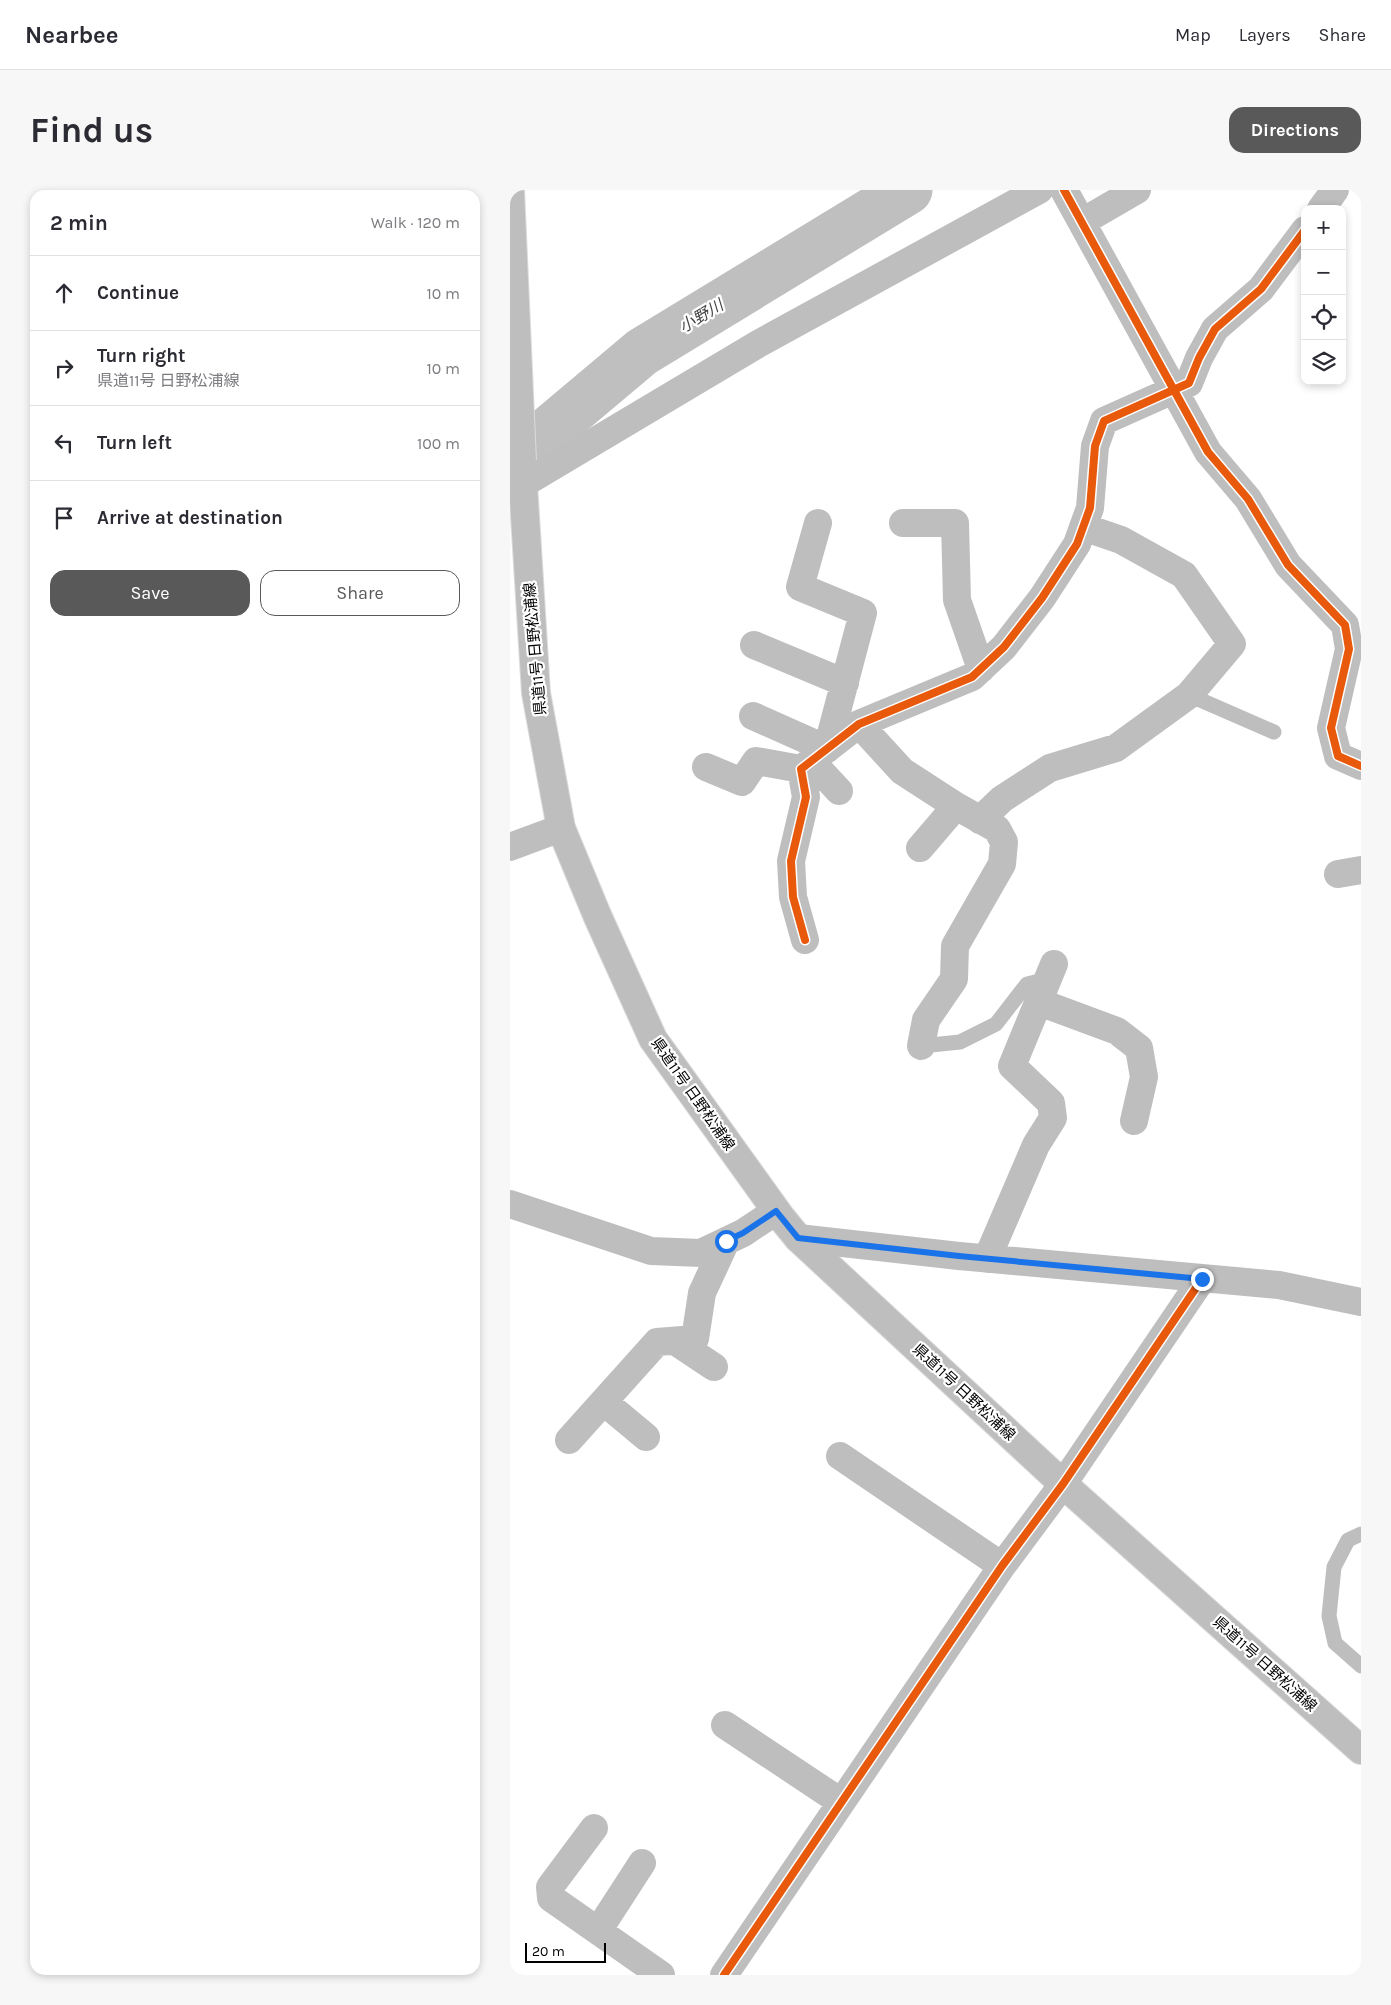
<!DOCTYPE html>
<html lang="en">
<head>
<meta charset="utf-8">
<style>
  :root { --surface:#fff; --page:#f7f7f7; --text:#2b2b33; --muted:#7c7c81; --line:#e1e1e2; --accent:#595959 }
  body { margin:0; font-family:Karla,"Noto Sans JP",sans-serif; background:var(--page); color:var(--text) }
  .controls { position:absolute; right:15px; top:15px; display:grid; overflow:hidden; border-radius:10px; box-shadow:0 2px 8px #0003 }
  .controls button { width:45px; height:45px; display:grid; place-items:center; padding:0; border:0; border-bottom:1px solid var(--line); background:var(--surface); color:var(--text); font:25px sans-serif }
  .scale { position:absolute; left:15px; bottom:12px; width:81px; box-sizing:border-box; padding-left:5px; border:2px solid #000; border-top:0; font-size:14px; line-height:18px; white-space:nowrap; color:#000; -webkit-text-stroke:4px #fff; paint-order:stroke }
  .stop { position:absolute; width:15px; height:15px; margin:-11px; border:4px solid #1a73e8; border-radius:50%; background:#fff }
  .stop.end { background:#1a73e8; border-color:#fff; box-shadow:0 1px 5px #0008 }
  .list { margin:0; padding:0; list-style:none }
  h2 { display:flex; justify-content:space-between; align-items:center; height:65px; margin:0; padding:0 20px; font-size:21px }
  h2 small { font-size:16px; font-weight:400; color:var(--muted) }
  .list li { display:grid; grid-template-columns:32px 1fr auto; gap:15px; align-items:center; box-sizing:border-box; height:75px; padding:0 20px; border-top:1px solid var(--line) }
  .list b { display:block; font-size:19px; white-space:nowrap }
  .list p { margin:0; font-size:16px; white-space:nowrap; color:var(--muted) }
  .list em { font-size:16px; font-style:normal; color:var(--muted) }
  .actions { display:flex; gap:10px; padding:15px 20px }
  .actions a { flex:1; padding:11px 0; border:1px solid var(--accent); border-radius:15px; text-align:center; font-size:18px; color:var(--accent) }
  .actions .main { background:var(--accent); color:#fff }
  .icon { flex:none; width:28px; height:28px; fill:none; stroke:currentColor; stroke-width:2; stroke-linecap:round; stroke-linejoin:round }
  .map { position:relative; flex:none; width:851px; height:1785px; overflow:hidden; border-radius:15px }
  header { display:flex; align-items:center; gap:30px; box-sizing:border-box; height:70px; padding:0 25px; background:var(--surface); border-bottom:1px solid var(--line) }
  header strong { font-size:24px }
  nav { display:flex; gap:28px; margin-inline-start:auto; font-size:18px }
  .intro { display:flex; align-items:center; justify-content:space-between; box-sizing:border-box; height:120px; padding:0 30px }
  h1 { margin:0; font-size:35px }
  .button { padding:12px 22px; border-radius:15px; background:var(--accent); color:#fff; font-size:18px; font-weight:700 }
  main { display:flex; gap:30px; padding:0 30px }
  aside { flex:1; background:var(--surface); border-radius:15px; box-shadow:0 2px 8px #0003 }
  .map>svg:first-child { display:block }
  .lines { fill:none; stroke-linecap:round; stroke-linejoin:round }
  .river { stroke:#bfbfbf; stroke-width:49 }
  .primary-casing { stroke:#dbdbdb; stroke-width:30 }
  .service { stroke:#bebebe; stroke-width:15 }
  .minor { stroke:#bebebe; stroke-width:28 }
  .tertiary { stroke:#bebebe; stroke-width:28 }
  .primary { stroke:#bebebe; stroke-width:28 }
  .cycleway-casing { stroke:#fff; stroke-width:11 }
  .cycleway { stroke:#e8590c; stroke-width:8 }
  .route { stroke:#1a73e8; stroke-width:6 }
  .labels { text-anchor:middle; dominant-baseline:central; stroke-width:4.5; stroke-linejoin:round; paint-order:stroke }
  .street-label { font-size:15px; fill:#000; stroke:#fff }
  .water-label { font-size:16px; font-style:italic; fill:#444; stroke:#fff }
</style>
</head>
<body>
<header>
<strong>Nearbee</strong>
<nav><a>Map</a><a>Layers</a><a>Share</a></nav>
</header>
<div class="intro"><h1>Find us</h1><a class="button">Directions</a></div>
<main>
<aside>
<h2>2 min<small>Walk · 120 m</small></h2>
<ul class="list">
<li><svg class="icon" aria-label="ahead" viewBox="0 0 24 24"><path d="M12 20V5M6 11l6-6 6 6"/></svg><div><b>Continue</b></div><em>10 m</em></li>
<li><svg class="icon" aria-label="right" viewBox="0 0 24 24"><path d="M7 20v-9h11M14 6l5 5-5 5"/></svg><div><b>Turn right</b><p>県道11号 日野松浦線</p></div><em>10 m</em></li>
<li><svg class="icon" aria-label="left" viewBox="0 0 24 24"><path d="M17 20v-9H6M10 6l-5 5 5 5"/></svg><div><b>Turn left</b></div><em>100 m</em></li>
<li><svg class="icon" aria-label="arrive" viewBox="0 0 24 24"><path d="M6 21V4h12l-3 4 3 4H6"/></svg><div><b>Arrive at destination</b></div></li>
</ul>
<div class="actions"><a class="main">Save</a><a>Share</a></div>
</aside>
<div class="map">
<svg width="851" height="1785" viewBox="0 0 851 1785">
  <rect width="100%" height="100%" fill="#fff"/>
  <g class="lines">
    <!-- river -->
    <path class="river" d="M0,273L132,162L398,0"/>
    <defs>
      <path id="primary" d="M0,0L13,294L26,503L51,638L87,725L143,849L270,1026L288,1048L553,1294L851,1560"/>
    </defs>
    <!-- primary casing -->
    <use href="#primary" class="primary-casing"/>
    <!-- service -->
    <path class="service" d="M679,505L764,542
      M411,856L450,852L486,834L517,794L538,789
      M851,1344L838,1350L824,1377L819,1426L825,1453L851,1476"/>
    <!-- minor -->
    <path class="minor" d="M554,0L698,262L738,309L778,375L835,435L839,459L821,538L828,566L851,576
      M811,19L825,0
      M572,32L627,0
      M13,294L248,154L529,0
      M393,333H445L447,410L471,479
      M244,455L335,493
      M243,526L317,559L353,423L290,397L308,333
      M349,534L392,581L446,616L487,639L494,652L492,674L445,756L444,789L416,830L411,856
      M301,571L329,601
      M196,577L232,592L246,571L291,579
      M470,630L492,609L540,578L606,558L679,505L722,454L674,385L611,350L573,337
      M410,658L446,616
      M828,684L851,680
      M295,750L283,707L281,671L296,607L291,579L349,534L462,487L494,457L532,408L567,354L580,318L585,256L594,231L679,193L689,168L705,139L751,99L795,40
      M529,812L607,841L629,858L634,887L624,931
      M0,1014L141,1061L191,1063L233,1043L266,1021
      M288,1048L449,1066L769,1095L851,1112
      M477,1069L526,955L543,928L541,913L502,876L544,774
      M165,1151L204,1177
      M94,1212L136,1247
      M59,1250L147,1152L185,1149L192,1103L216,1051
      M330,1266L492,1376
      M215,1535L331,1612
      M84,1638L40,1697L41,1708L151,1785
      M88,1741L132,1673
      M214,1785L492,1376L553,1294L692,1089"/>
    <!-- tertiary -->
    <path class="tertiary" d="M0,657L51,638"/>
    <!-- primary -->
    <use href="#primary" class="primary"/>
    <defs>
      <path id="cycleway" d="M554,0L698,262L738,309L778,375L835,435L839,459L821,538L828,566L851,576
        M295,750L283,707L281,671L296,607L291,579L349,534L462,487L494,457L532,408L567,354L580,318L585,256L594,231L679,193L689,168L705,139L751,99L795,40
        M214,1785L492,1376L553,1294L692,1089"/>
    </defs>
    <!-- cycleway casing -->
    <use href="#cycleway" class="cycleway-casing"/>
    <!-- cycleway -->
    <use href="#cycleway" class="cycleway"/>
  </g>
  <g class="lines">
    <!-- route -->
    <path class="route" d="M216,1051L233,1043L266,1021L288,1048L449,1066L692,1089"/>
  </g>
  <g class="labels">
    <!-- street labels -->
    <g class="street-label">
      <text transform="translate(25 459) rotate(-95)">県道11号 日野松浦線</text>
      <text transform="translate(183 904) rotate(55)">県道11号 日野松浦線</text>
      <text transform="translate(454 1202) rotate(43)">県道11号 日野松浦線</text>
      <text transform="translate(755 1474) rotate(42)">県道11号 日野松浦線</text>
    </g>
    <!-- water labels -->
    <g class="water-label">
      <text transform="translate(191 126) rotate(-31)">小野川</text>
    </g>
  </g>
</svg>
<div class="controls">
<button>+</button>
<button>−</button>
<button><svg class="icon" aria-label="locate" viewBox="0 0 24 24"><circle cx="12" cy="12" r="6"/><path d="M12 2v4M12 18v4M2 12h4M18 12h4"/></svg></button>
<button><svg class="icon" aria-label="layers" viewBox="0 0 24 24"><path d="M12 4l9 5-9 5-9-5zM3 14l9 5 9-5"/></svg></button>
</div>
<div class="scale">20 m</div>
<div class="stop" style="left:216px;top:1051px"></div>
<div class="stop end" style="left:692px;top:1089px"></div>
</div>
</main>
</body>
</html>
